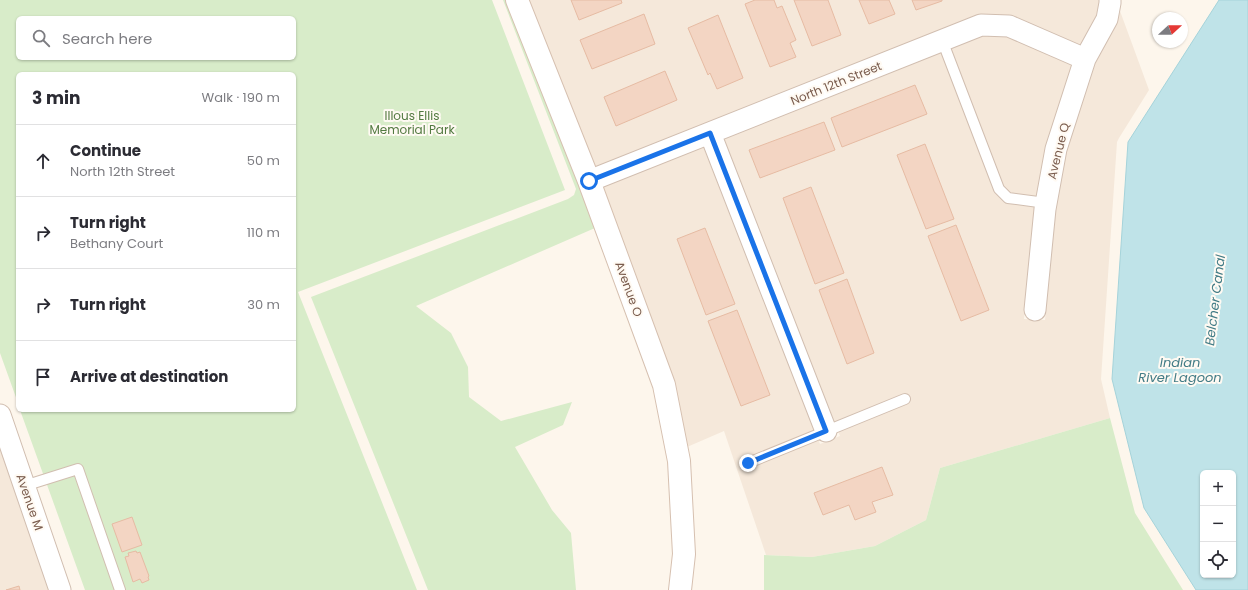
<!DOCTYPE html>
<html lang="en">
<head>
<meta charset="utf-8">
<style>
  :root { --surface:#fff; --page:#f7f7f7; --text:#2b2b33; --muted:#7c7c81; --line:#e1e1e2 }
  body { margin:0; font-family:Poppins,sans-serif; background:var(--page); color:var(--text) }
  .controls { position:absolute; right:12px; bottom:12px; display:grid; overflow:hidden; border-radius:6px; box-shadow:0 1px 3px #0004 }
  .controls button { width:36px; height:36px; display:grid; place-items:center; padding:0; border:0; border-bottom:1px solid var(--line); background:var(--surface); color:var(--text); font:20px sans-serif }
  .compass { position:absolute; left:1152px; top:12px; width:36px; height:36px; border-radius:50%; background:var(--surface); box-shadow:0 1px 3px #0004; rotate:69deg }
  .stop { position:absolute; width:12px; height:12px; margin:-9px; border:3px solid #1a73e8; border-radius:50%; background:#fff }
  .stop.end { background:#1a73e8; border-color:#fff; box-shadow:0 1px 4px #0008 }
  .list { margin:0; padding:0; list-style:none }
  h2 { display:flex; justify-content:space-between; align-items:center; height:52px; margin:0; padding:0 16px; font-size:17px }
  h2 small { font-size:13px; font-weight:400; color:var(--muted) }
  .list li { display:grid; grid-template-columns:26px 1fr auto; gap:12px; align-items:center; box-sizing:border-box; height:72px; padding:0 16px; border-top:1px solid var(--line) }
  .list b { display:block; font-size:15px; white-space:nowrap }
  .list p { margin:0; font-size:13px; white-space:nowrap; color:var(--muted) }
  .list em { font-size:13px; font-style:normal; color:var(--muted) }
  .icon { flex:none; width:22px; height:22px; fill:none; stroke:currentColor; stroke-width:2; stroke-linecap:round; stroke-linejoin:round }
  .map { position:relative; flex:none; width:1248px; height:590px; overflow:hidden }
  .search { position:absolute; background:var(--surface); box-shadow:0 1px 3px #0004; left:16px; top:16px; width:280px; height:44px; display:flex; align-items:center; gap:10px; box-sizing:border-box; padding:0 14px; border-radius:6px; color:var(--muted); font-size:15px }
  .panel { position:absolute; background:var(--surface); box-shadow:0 1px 3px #0004; left:16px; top:72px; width:280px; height:340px; border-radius:6px }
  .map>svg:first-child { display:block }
  .residential { fill:#f5e8da }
  .green { fill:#d8ecc9; fill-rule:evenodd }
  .water { fill:#bfe3e8; stroke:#a5d3da; fill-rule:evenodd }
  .building { fill:#f3d5c3; stroke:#e6bba3 }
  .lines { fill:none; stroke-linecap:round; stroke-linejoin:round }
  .lane-casing { stroke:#d1beb0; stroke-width:12 }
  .street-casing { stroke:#d1beb0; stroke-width:23 }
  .secondary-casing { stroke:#d6c0b0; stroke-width:24 }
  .lane { stroke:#fff; stroke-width:10 }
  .street { stroke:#fff; stroke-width:21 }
  .secondary { stroke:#fff; stroke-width:22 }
  .route { stroke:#1a73e8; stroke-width:5 }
  .labels { text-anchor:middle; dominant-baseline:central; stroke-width:4; stroke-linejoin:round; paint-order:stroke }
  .street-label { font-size:12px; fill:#7a5c4d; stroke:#fffaf3 }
  .park-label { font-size:12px; fill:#537a41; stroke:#fffaf3 }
  .water-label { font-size:13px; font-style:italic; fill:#437c86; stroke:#fffaf3 }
</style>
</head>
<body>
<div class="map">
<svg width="1248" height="590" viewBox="0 0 1248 590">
  <rect width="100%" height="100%" fill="#fdf6ec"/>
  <!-- residential -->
  <path class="residential" d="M529,0H1099V4L1096,16L1080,46L1014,17L595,168Z
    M1120,11L1149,90L1119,138L1117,142L1101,379L1110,418L940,468L926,520L875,546L812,557L766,555L724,431L687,447L675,382L602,187L703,146L820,444L840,436L723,138L982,35L1006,36L1072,65L1046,147L1034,208L1024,319L1045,320L1056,209L1066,151L1095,62L1116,23Z
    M0,449L49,590H0Z"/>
  <!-- green -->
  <path class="green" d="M0,0H492L565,190L298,292L417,590H85L20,410H294V74H18V403L0,353ZM18,18H294V58H18Z
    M503,0H506L595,228L416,306L451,333L468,367L469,397L501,421L572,402L563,425L515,447L552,510L571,533L576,590H428L311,297L568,199L574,195L576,189Z
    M1110,418L1135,513L1183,590H764V555L812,557L875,546L926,520L940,468Z"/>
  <!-- water -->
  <path class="water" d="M1219,0H1248V590H1196L1144,508L1112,379L1128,142ZM1203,473H1233V575H1203Z"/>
  <!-- building -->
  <path class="building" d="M571,0H621L622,3L579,20Z
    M755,0H774L777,8L782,6L796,40L790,43L796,57L770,67L745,4Z
    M794,0H828L841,35L812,46Z
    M859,0H889L895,14L869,24Z
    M912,0H942V1L916,10Z
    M644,14L655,44L592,69L580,40Z
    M718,15L743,78L717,89L710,73L708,75L688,28Z
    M665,71L677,100L616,126L604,97Z
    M915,85L927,114L842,147L831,118Z
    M824,122L835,150L760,178L749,150Z
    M925,144L954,219L926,229L897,155Z
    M811,187L844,273L815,284L783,198Z
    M956,225L989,310L961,321L928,236Z
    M705,228L735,304L706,315L677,239Z
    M847,279L874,353L847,364L819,290Z
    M737,310L770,395L741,406L708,321Z
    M882,467L893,495L872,502L876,512L855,520L849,505L823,515L814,493Z
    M132,517L142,545L122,552L112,524Z
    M136,551L137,553L140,552L149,576L148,577L149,580L142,583L140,579L133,582L125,557L129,556L128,553Z
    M19,586L20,590H6Z"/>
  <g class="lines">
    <defs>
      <path id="lane" d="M942,40L999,189L1008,198L1046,203
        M748,463L905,399
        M24,486L78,469L120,590"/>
      <path id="street" d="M710,133L826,431
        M589,181L981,25L1009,26L1085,59
        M1035,310L1045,209L1056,149L1085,59L1107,19L1110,3V0
        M0,415L60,590"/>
      <path id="secondary" d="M517,0L589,181L664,385L679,461L684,554L680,590"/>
    </defs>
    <!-- lane casing -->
    <use href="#lane" class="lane-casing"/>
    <!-- street casing -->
    <use href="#street" class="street-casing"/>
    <!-- secondary casing -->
    <use href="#secondary" class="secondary-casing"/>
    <!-- lane -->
    <use href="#lane" class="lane"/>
    <!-- street -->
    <use href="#street" class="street"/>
    <!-- secondary -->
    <use href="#secondary" class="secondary"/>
  </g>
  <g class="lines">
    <!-- route -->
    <path class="route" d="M589,181L710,133L826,431L748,463"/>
  </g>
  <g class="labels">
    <!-- street labels -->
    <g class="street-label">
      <text transform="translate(836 83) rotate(-22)">North 12th Street</text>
      <text transform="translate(1058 151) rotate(-76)">Avenue Q</text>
      <text transform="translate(629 289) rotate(70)">Avenue O</text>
      <text transform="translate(30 502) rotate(71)">Avenue M</text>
    </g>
    <!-- park labels -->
    <g class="park-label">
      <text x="412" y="115">Illous Ellis<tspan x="412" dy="14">Memorial Park</tspan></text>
    </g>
    <!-- water labels -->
    <g class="water-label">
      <text transform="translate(1215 300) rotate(-83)">Belcher Canal</text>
      <text x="1180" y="362">Indian<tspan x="1180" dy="15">River Lagoon</tspan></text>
    </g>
  </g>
</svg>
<div class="controls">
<button>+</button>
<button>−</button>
<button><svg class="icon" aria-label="locate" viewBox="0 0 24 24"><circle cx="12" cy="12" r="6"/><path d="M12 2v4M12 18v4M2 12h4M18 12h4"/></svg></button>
</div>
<svg class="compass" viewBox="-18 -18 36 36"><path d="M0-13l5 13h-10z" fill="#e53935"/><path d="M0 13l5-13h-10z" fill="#7c7c81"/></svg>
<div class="stop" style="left:589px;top:181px"></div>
<div class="stop end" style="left:748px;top:463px"></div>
<div class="search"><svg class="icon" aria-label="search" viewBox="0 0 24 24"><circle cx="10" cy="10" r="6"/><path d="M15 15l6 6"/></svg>Search here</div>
<section class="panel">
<h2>3 min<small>Walk · 190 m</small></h2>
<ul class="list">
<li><svg class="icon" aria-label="ahead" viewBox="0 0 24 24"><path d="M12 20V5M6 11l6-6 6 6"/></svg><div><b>Continue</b><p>North 12th Street</p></div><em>50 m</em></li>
<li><svg class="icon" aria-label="right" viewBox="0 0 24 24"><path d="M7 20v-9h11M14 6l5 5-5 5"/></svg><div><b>Turn right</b><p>Bethany Court</p></div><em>110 m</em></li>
<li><svg class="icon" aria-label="right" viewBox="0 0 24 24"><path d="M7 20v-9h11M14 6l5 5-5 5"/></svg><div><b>Turn right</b></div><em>30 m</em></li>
<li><svg class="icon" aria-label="arrive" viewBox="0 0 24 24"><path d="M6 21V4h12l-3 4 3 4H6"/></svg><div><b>Arrive at destination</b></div></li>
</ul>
</section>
</div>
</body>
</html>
